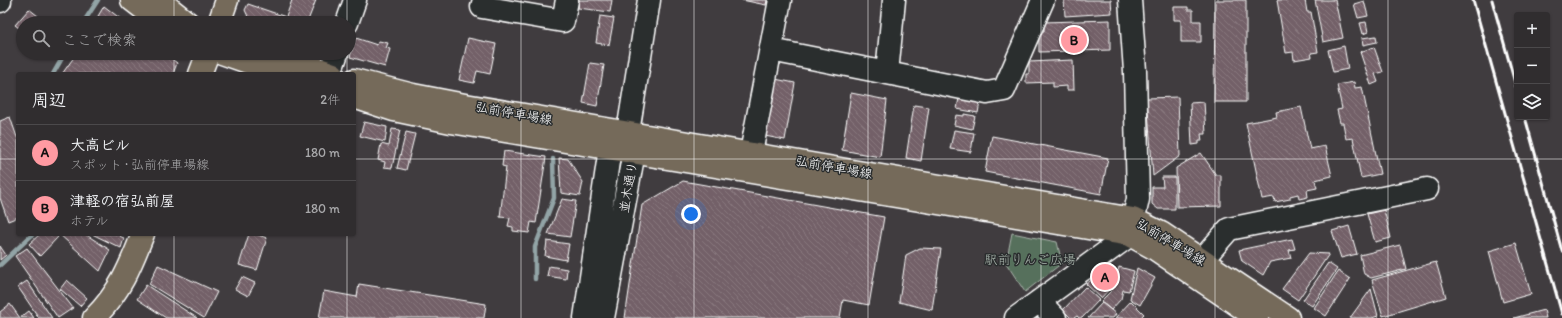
<!DOCTYPE html>
<html lang="ja">
<head>
<meta charset="utf-8">
<style>
  :root { --surface:#302d2f; --page:#383537; --text:#f1f3f6; --muted:#a8a8aa; --line:#4b494b; --accent:#ff9aa2 }
  body { margin:0; font-family:Itim,"Klee One",sans-serif; background:var(--page); color:var(--text) }
  .controls { position:absolute; right:12px; top:12px; display:grid; overflow:hidden; border-radius:4px; box-shadow:0 1px 3px #0004 }
  .controls button { width:36px; height:36px; display:grid; place-items:center; padding:0; border:0; border-bottom:1px solid var(--line); background:var(--surface); color:var(--text); font:20px sans-serif }
  .you { position:absolute; left:691px; top:214px; width:14px; height:14px; margin:-10px; border:3px solid #fff; border-radius:50%; background:#1a73e8; box-shadow:0 0 0 6px #1a73e833 }
  .badge { display:grid; place-items:center; width:26px; height:26px; border-radius:50%; background:var(--accent); color:#111; font-size:13px; font-weight:700 }
  .pin { position:absolute; translate:-50% -50%; border:2px solid #fff; box-shadow:0 1px 4px #0006 }
  .list { margin:0; padding:0; list-style:none }
  h2 { display:flex; justify-content:space-between; align-items:center; height:52px; margin:0; padding:0 16px; font-size:17px }
  h2 small { font-size:13px; font-weight:400; color:var(--muted) }
  .list li { display:grid; grid-template-columns:26px 1fr auto; gap:12px; align-items:center; box-sizing:border-box; height:56px; padding:0 16px; border-top:1px solid var(--line) }
  .list b { display:block; font-size:15px; white-space:nowrap }
  .list p { margin:0; font-size:13px; white-space:nowrap; color:var(--muted) }
  .list em { font-size:13px; font-style:normal; color:var(--muted) }
  .icon { flex:none; width:22px; height:22px; fill:none; stroke:currentColor; stroke-width:2; stroke-linecap:round; stroke-linejoin:round }
  .map { position:relative; flex:none; width:1562px; height:318px; overflow:hidden }
  .search { position:absolute; background:var(--surface); box-shadow:0 1px 3px #0004; left:16px; top:16px; width:340px; height:44px; display:flex; align-items:center; gap:10px; box-sizing:border-box; padding:0 14px; border-radius:22px; color:var(--muted); font-size:15px }
  .panel { position:absolute; background:var(--surface); box-shadow:0 1px 3px #0004; left:16px; top:72px; width:340px; height:164px; border-radius:4px }
  .map>svg:first-child { display:block }
  .green { fill:#576f5c; stroke:#abb7ae }
  .lines { fill:none; stroke-linecap:round; stroke-linejoin:round }
  .stream { stroke:#92a4a6; stroke-width:4.5 }
  .building { fill:url(#building-back-hatch); stroke:#fff }
  .minor-casing { stroke:#fff; stroke-width:25 }
  .major-casing { stroke:#fff; stroke-width:25 }
  .minor { stroke:#2a2d2e; stroke-width:22 }
  .major { stroke:#746a5a; stroke-width:22 }
  .rail { stroke:#fff; stroke-width:3 }
  .grid { fill:none; stroke:#fff; stroke-width:1; stroke-opacity:0.55 }
  .labels { text-anchor:middle; dominant-baseline:central; stroke-width:3; stroke-linejoin:round; paint-order:stroke }
  .street-label { font-size:13px; fill:#fff; stroke:#2a2d2e }
  .park-label { font-size:13px; fill:#abb7ae; stroke:#2a2d2e }
</style>
</head>
<body>
<div class="map">
<svg width="1562" height="318" viewBox="0 0 1562 318">
  <defs>
    <pattern id="building-back-hatch" width="6" height="6" patternUnits="userSpaceOnUse"><rect width="6" height="6" fill="#736067"/><path d="M-1 5l2 2M0 0l6 6M5-1l2 2" fill="none" stroke="#88787e"/></pattern>
  </defs>
  <rect width="100%" height="100%" fill="#403c3f"/>
  <filter id="ink" filterUnits="userSpaceOnUse"><feTurbulence type="fractalNoise" baseFrequency=".025" numOctaves="2"/><feDisplacementMap in="SourceGraphic" scale="8" xChannelSelector="R" yChannelSelector="G"/><feConvolveMatrix kernelMatrix="1 2 1 2 8 2 1 2 1" color-interpolation-filters="sRGB"/></filter>
  <g filter="url(#ink)">
    <!-- green -->
    <path class="green" d="M1012,233L1057,242L1062,263L1025,292L1006,263Z"/>
    <g class="lines">
      <!-- stream -->
      <path class="stream" d="M83,23L98,0
        M53,74L65,53
        M0,265L33,234
        M535,279V247L554,198L553,159"/>
    </g>
    <!-- building -->
    <path class="building" d="M292,0H316L307,23H251L245,10L248,4L286,17Z
      M579,0H612L610,12L578,8Z
      M742,0H767L766,5Z
      M1064,0H1111L1112,13L1065,16Z
      M1215,0H1246V102H1214Z
      M1277,0H1305L1307,12H1311L1318,52L1311,53L1312,57L1294,60L1293,52L1286,53Z
      M1315,0H1335L1343,38L1323,42Z
      M1364,1L1368,16L1358,18L1354,4Z
      M104,6L126,23H94Z
      M1174,7H1188V10H1193V21H1201V42H1181V20H1174Z
      M29,9L47,23H23V31L15,25Z
      M600,16L614,18L609,45L596,43Z
      M1110,20V50L1039,52V31H1044V22Z
      M1366,22L1368,32L1363,34L1360,23Z
      M1376,36L1377,42L1363,45L1362,38Z
      M356,38L377,45L379,41L388,43L386,48L390,49L385,67L350,57Z
      M468,38L496,44L490,74L477,71L474,83L459,80Z
      M1344,46L1348,69L1333,72L1328,50Z
      M1374,47L1383,72L1375,74L1378,82L1371,85L1360,52Z
      M77,53H164L177,63L173,74H62Z
      M1073,60L1074,90H1067V86L1053,87V82L1026,83V74H1029V62Z
      M590,63L604,65L597,106L583,103Z
      M775,79L795,83L785,140L765,136Z
      M1354,82L1355,88L1362,87L1380,174L1361,178L1353,138L1346,139L1343,123H1340L1337,110L1342,109L1337,85Z
      M851,93L887,100L880,157L842,150Z
      M1178,97L1180,156L1153,176L1147,98Z
      M959,98L980,102L978,113L957,109Z
      M1204,102L1206,134H1201L1202,141H1199V144L1192,145L1190,103Z
      M914,105L929,107L921,161L906,158Z
      M1301,107L1310,149L1325,146L1332,176L1315,180L1317,188L1307,190L1308,197L1299,199L1298,194L1290,196V199L1275,202L1274,197L1262,199L1246,123L1277,117L1276,112Z
      M964,114L975,116L972,129L954,125L956,115L964,116Z
      M10,117L18,140V217L8,221L0,198V121Z
      M364,122L387,127L385,142L360,136Z
      M392,129L400,130L392,168L384,167L385,162L378,160L381,144L389,146Z
      M954,130L974,133L971,152L950,149Z
      M406,132L415,134L406,170L397,168Z
      M992,136L1108,158L1101,194L985,172Z
      M504,151L546,157L536,223L531,222L529,233L513,231V227L508,226L510,218L500,217L506,167L502,166Z
      M1201,153L1216,175H1221V206L1177,207L1176,168Z
      M559,158L568,159L583,182L580,196L561,193Z
      M1162,177H1175V209H1158L1152,204V187H1163Z
      M683,181L884,217L869,305L843,300L840,318H625L642,205Z
      M562,199L576,201L570,237L548,234Z
      M1384,210L1391,238L1375,242L1367,214Z
      M1349,226L1357,254L1341,258L1332,231Z
      M40,234H55L58,237L40,256L29,244Z
      M59,234H85L110,250L100,271Z
      M92,234H120L119,236L124,238L121,248Z
      M249,234H255L267,238L257,270L239,265Z
      M1292,239L1295,249L1289,250L1291,258L1270,262L1263,275L1242,261L1239,250Z
      M547,241L569,244L566,260L545,256Z
      M1516,243L1531,294L1503,302L1489,251Z
      M1400,245L1406,269L1371,278L1364,274L1360,255Z
      M0,246L6,255L0,260Z
      M27,248L73,308L58,318L15,256Z
      M920,248L941,249L932,310L899,302L906,255Z
      M1309,253L1329,254L1298,300L1282,289Z
      M1436,262L1446,297L1383,316L1372,280Z
      M1328,263L1337,269L1312,306L1303,300Z
      M158,265L217,292L204,318L149,284Z
      M549,266L567,269L566,279L547,276Z
      M1119,267L1134,271L1129,291L1123,290L1121,299L1111,310L1101,301L1114,288Z
      M1109,268L1116,270L1112,286L1101,298L1086,284Z
      M1137,268L1155,278L1140,305L1130,299Z
      M1338,271L1350,279L1326,316L1314,308Z
      M242,277L255,283L248,296L235,289Z
      M67,280L87,298L80,306L60,289Z
      M27,281L52,318H39L18,287Z
      M359,284L486,304L484,318H319L324,291L357,297Z
      M146,285L197,318H166L137,299Z
      M1085,287L1099,300L1082,318H1079L1077,316L1074,318H1071L1063,310Z
      M1371,289L1378,316L1372,318H1350Z
      M1131,301L1144,314L1140,318H1115Z
      M1102,303L1116,314L1113,318H1088Z
      M10,304L20,318L29,311L34,318H0V312Z
      M1544,310L1546,318H1514L1540,311Z"/>
    <g class="lines">
      <defs>
        <path id="minor" d="M484,0L482,7L563,21L567,0
          M0,1V0
          M347,23L355,0
          M771,50L887,73L894,0
          M330,73L337,53
          M887,73L987,93L1004,90L1043,0
          M751,153L780,0
          M1202,260L1229,229L1427,189
          M1039,301L1055,318
          M585,318L610,148L624,135
          M603,318L634,152L628,132L649,0
          M1016,318L1130,235L1138,199L1135,71L1130,0"/>
        <path id="major" d="M132,0L162,23
          M159,0L188,23
          M219,23L227,0
          M222,53L282,74
          M273,53L333,74
          M200,74L208,53
          M354,80L413,95L465,105L1133,219L1161,233L1288,318
          M354,97L394,110L451,122L1130,235L1152,247L1257,318
          M94,318C120,292 130,267 143,234"/>
      </defs>
      <!-- minor casing -->
      <use href="#minor" class="minor-casing"/>
      <!-- major casing -->
      <use href="#major" class="major-casing"/>
      <!-- minor -->
      <use href="#minor" class="minor"/>
      <!-- major -->
      <use href="#major" class="major"/>
      <!-- rail -->
      <path class="rail" d="M1473,0L1562,314
        M1492,0L1517,90
        M1525,117L1562,251"/>
    </g>
  </g>
  <!-- grid -->
  <path class="grid" d="M174,0V23M347,0V23M521,0V318M694,0V318M868,0V318M1041,0V318M1215,0V318M1388,0V318M174,53V74M347,53V74M0,159H18M354,159H1562M174,234V318M347,234V318"/>
  <g class="labels">
    <!-- street labels -->
    <g class="street-label">
      <text transform="translate(514 113) rotate(10)">弘前停車場線</text>
      <text transform="translate(834 167) rotate(10)">弘前停車場線</text>
      <text transform="translate(628 187) rotate(-80)">並木通り</text>
      <text transform="translate(1171 242) rotate(31)">弘前停車場線</text>
    </g>
    <!-- park labels -->
    <g class="park-label">
      <text x="1030" y="259">駅前りんご広場</text>
    </g>
  </g>
</svg>
<div class="controls">
<button>+</button>
<button>−</button>
<button><svg class="icon" aria-label="layers" viewBox="0 0 24 24"><path d="M12 4l9 5-9 5-9-5zM3 14l9 5 9-5"/></svg></button>
</div>
<div class="you"></div>
<div class="pin badge" style="left:1105px;top:277px">A</div>
<div class="pin badge" style="left:1074px;top:40px">B</div>
<div class="search"><svg class="icon" aria-label="search" viewBox="0 0 24 24"><circle cx="10" cy="10" r="6"/><path d="M15 15l6 6"/></svg>ここで検索</div>
<section class="panel">
<h2>周辺<small>2件</small></h2>
<ul class="list">
<li><span class="badge">A</span><div><b>大高ビル</b><p>スポット · 弘前停車場線</p></div><em>180 m</em></li>
<li><span class="badge">B</span><div><b>津軽の宿弘前屋</b><p>ホテル</p></div><em>180 m</em></li>
</ul>
</section>
</div>
</body>
</html>
